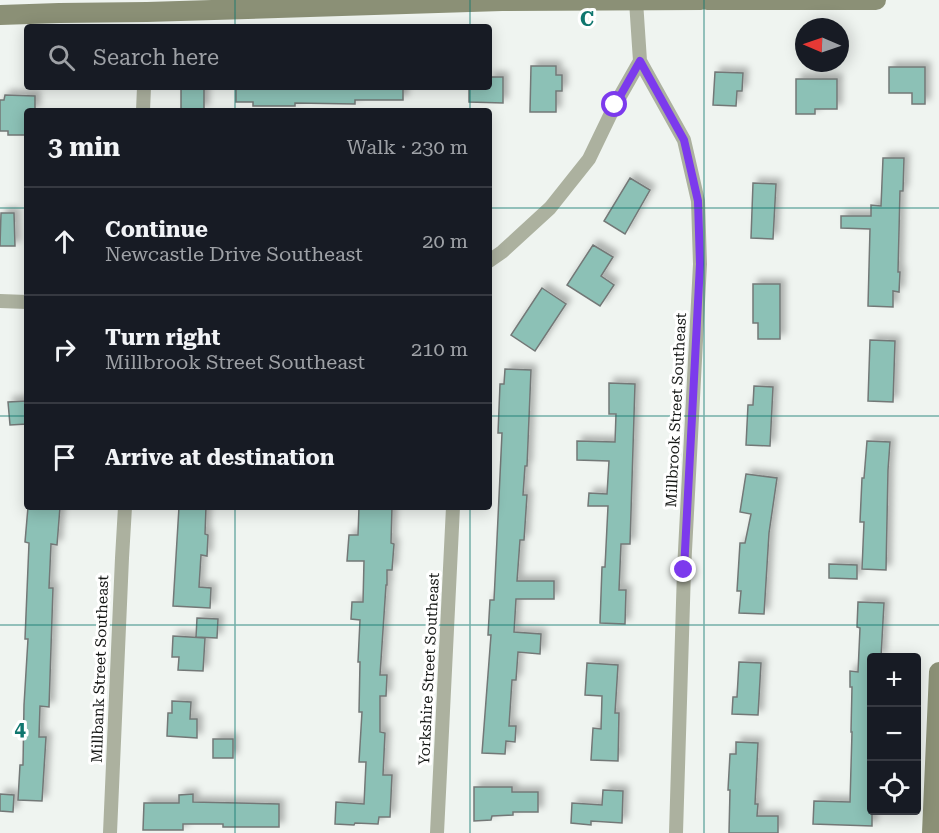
<!DOCTYPE html>
<html lang="en">
<head>
<meta charset="utf-8">
<style>
  :root { --surface:#171b24; --page:#242831; --text:#f1f3f6; --muted:#9ea1a6; --line:#363941 }
  body { margin:0; font-family:"Roboto Serif",serif; background:var(--page); color:var(--text) }
  .controls { position:absolute; right:18px; bottom:18px; display:grid; overflow:hidden; border-radius:6px; box-shadow:0 3px 15px #0003 }
  .controls button { width:54px; height:54px; display:grid; place-items:center; padding:0; border:0; border-bottom:2px solid var(--line); background:var(--surface); color:var(--text); font:30px sans-serif }
  .compass { position:absolute; left:795px; top:18px; width:54px; height:54px; border-radius:50%; background:var(--surface); box-shadow:0 3px 15px #0003; rotate:272deg }
  .stop { position:absolute; width:18px; height:18px; margin:-14px; border:4px solid #7c3aed; border-radius:50%; background:#fff }
  .stop.end { background:#7c3aed; border-color:#fff; box-shadow:0 2px 6px #0008 }
  .list { margin:0; padding:0; list-style:none }
  h2 { display:flex; justify-content:space-between; align-items:center; height:78px; margin:0; padding:0 24px; font-size:26px }
  h2 small { font-size:20px; font-weight:400; color:var(--muted) }
  .list li { display:grid; grid-template-columns:39px 1fr auto; gap:18px; align-items:center; box-sizing:border-box; height:108px; padding:0 24px; border-top:2px solid var(--line) }
  .list b { display:block; font-size:22px; white-space:nowrap }
  .list p { margin:0; font-size:20px; white-space:nowrap; color:var(--muted) }
  .list em { font-size:20px; font-style:normal; color:var(--muted) }
  .icon { flex:none; width:33px; height:33px; fill:none; stroke:currentColor; stroke-width:2; stroke-linecap:round; stroke-linejoin:round }
  .map { position:relative; flex:none; width:939px; height:833px; overflow:hidden }
  .search { position:absolute; background:var(--surface); box-shadow:0 3px 15px #0003; left:24px; top:24px; width:468px; height:66px; display:flex; align-items:center; gap:15px; box-sizing:border-box; padding:0 21px; border-radius:6px; color:var(--muted); font-size:22px }
  .panel { position:absolute; background:var(--surface); box-shadow:0 3px 15px #0003; left:24px; top:108px; width:468px; height:402px; border-radius:6px }
  .map>svg:first-child { display:block }
  .building { fill:#8cc1b6; stroke:#737877; stroke-width:1.5; filter:url(#shadow) }
  .lines { fill:none; stroke-linecap:round; stroke-linejoin:round }
  .street { stroke:#acb19f; stroke-width:14 }
  .secondary { stroke:#8b9076; stroke-width:20 }
  .route { stroke:#7c3aed; stroke-width:8 }
  .grid { fill:none; stroke:#0f766e; stroke-width:1.5; stroke-opacity:0.55 }
  .labels { text-anchor:middle; dominant-baseline:central; stroke-width:6; stroke-linejoin:round; paint-order:stroke }
  .street-label { font-size:15px; fill:#151715; stroke:#fff }
  .grid-label { font-size:20px; text-anchor:middle; font-weight:bold; fill:#0f766e; stroke:#fff; stroke-width:6; stroke-linejoin:round; paint-order:stroke }
</style>
</head>
<body>
<div class="map">
<svg width="939" height="833" viewBox="0 0 939 833">
  <defs>
    <filter id="shadow"><feDropShadow dx="5" dy="-5" stdDeviation="3" flood-color="#0004"/></filter>
  </defs>
  <rect width="100%" height="100%" fill="#eff4f0"/>
  <!-- building -->
  <path class="building" d="M531,66H556V75H562V91H556V112H530Z
    M889,67H925V104H912V93H889Z
    M715,72L743,73L742,91H737L736,106L713,105Z
    M489,77H503V103L469,102V87H489Z
    M796,79H837V109H815V114H796Z
    M181,87H204V110H181Z
    M236,87H403V100H355V104L295,103V106H253V102H236Z
    M5,95L35,96V111H27V135H8V131H0V100H4Z
    M883,158H904L903,191H900L898,272H900L899,292L893,291V307L868,306L870,229L841,228V216H871V205L881,206Z
    M630,178L650,190L625,234L604,221Z
    M753,183L776,184L773,239L751,238Z
    M1,213H14L15,246H0Z
    M593,245L613,257L601,276L614,285L600,306L567,285Z
    M753,284H780V339H758V323H753Z
    M542,288L566,304L535,351L511,335Z
    M870,340L895,341L893,402L868,401Z
    M505,369L531,370L527,466H525L523,495H527L524,540H520L517,581H554V599H516L514,632L541,634L540,654L518,652L516,680H512L509,726H516L515,742L506,741L505,754L482,753L491,635H488L490,600H494L497,539L502,433H498L500,384H504Z
    M609,383L635,384L630,544H621L619,590H626L625,624L600,623L602,567H605L608,506H588L589,493L607,494L609,461L577,460V441L615,442L616,414H609Z
    M754,386L773,387L770,446L746,445L748,405H753Z
    M27,401V424L10,425L8,402Z
    M867,441L890,442L888,470L886,570L862,569L864,522H860L862,478H864Z
    M746,474L777,478L769,533L764,614L739,613L741,591H737L740,543H745L751,514L740,512Z
    M28,507H60L57,545L51,544L49,588H53L49,707L40,706L39,737H46L42,801L18,800L20,765H23L24,705L28,639H25L29,543L25,542Z
    M179,507H206L205,534L208,535L207,556L201,555L199,587L211,588L210,608L173,606Z
    M359,507H392L391,543L394,544L392,570H387V585H386L380,675H387L386,696H380V732L385,733L383,775H392L390,817H379L378,824L355,823L354,825L335,824L336,802L364,804L366,762H359L362,712H359L360,662H358L360,620L351,619L352,602H363L364,561H347L349,535H358Z
    M829,564L857,565V579L829,578Z
    M858,602L884,603L881,657H872V673H869L868,707H872V826L813,824L814,801L850,802L852,732H851L852,687H850V671L858,672L860,628L857,627Z
    M197,618L218,619L217,638L196,637Z
    M173,636L205,638L203,671L178,670L179,657H172Z
    M739,662L761,663L758,715L732,714L733,697H737Z
    M587,663L618,665L615,713H619L618,761L591,760L593,728L601,729L602,696L585,695Z
    M172,701L191,702L190,719H197V738L167,736L168,713H172Z
    M213,739H233V758H213Z
    M736,742L758,743L755,804H758L757,816H778V833H729L730,790H728L730,754H736Z
    M474,787H512V792H538V812H513V815L492,816L491,820L474,821Z
    M603,790L623,791L622,823L591,821V825L571,823L572,803L602,805Z
    M0,794L14,795L13,812L0,811Z
    M193,794V802L279,804V827H223V824H183V830H143L144,803H179V795Z"/>
  <g class="lines">
    <!-- street -->
    <path class="street" d="M636,1L640,61L684,140L698,201L700,264L684,570L676,833
      M143,111L144,87
      M489,261L502,252L550,208L589,159L615,105L640,61
      M0,301L27,302
      M110,833L122,558L125,507
      M437,833L453,507"/>
    <!-- secondary -->
    <path class="secondary" d="M707,0H876
      M0,15L59,13L147,12L502,1L701,0
      M932,833L939,672"/>
  </g>
  <g class="lines">
    <!-- route -->
    <path class="route" d="M615,105L640,61L684,140L698,201L700,264L684,570"/>
  </g>
  <!-- grid -->
  <path class="grid" d="M235,0V27M470,0V27M704,0V833M235,87V111M470,87V111M0,208H27M489,208H939M0,416H27M489,416H939M235,507V833M470,507V833M0,625H939"/>
  <g class="labels">
    <!-- street labels -->
    <g class="street-label">
      <text transform="translate(676 410) rotate(-87)">Millbrook Street Southeast</text>
      <text transform="translate(100 669) rotate(-88)">Millbank Street Southeast</text>
      <text transform="translate(429 669) rotate(-87)">Yorkshire Street Southeast</text>
    </g>
  </g>
  <g class="grid-label">
    <text x="587" y="26">C</text>
    <text x="20" y="736">4</text>
  </g>
</svg>
<div class="controls">
<button>+</button>
<button>−</button>
<button><svg class="icon" aria-label="locate" viewBox="0 0 24 24"><circle cx="12" cy="12" r="6"/><path d="M12 2v4M12 18v4M2 12h4M18 12h4"/></svg></button>
</div>
<svg class="compass" viewBox="-18 -18 36 36"><path d="M0-13l5 13h-10z" fill="#e53935"/><path d="M0 13l5-13h-10z" fill="#9ea1a6"/></svg>
<div class="stop" style="left:615px;top:105px"></div>
<div class="stop end" style="left:684px;top:570px"></div>
<div class="search"><svg class="icon" aria-label="search" viewBox="0 0 24 24"><circle cx="10" cy="10" r="6"/><path d="M15 15l6 6"/></svg>Search here</div>
<section class="panel">
<h2>3 min<small>Walk · 230 m</small></h2>
<ul class="list">
<li><svg class="icon" aria-label="ahead" viewBox="0 0 24 24"><path d="M12 20V5M6 11l6-6 6 6"/></svg><div><b>Continue</b><p>Newcastle Drive Southeast</p></div><em>20 m</em></li>
<li><svg class="icon" aria-label="right" viewBox="0 0 24 24"><path d="M7 20v-9h11M14 6l5 5-5 5"/></svg><div><b>Turn right</b><p>Millbrook Street Southeast</p></div><em>210 m</em></li>
<li><svg class="icon" aria-label="arrive" viewBox="0 0 24 24"><path d="M6 21V4h12l-3 4 3 4H6"/></svg><div><b>Arrive at destination</b></div></li>
</ul>
</section>
</div>
</body>
</html>
